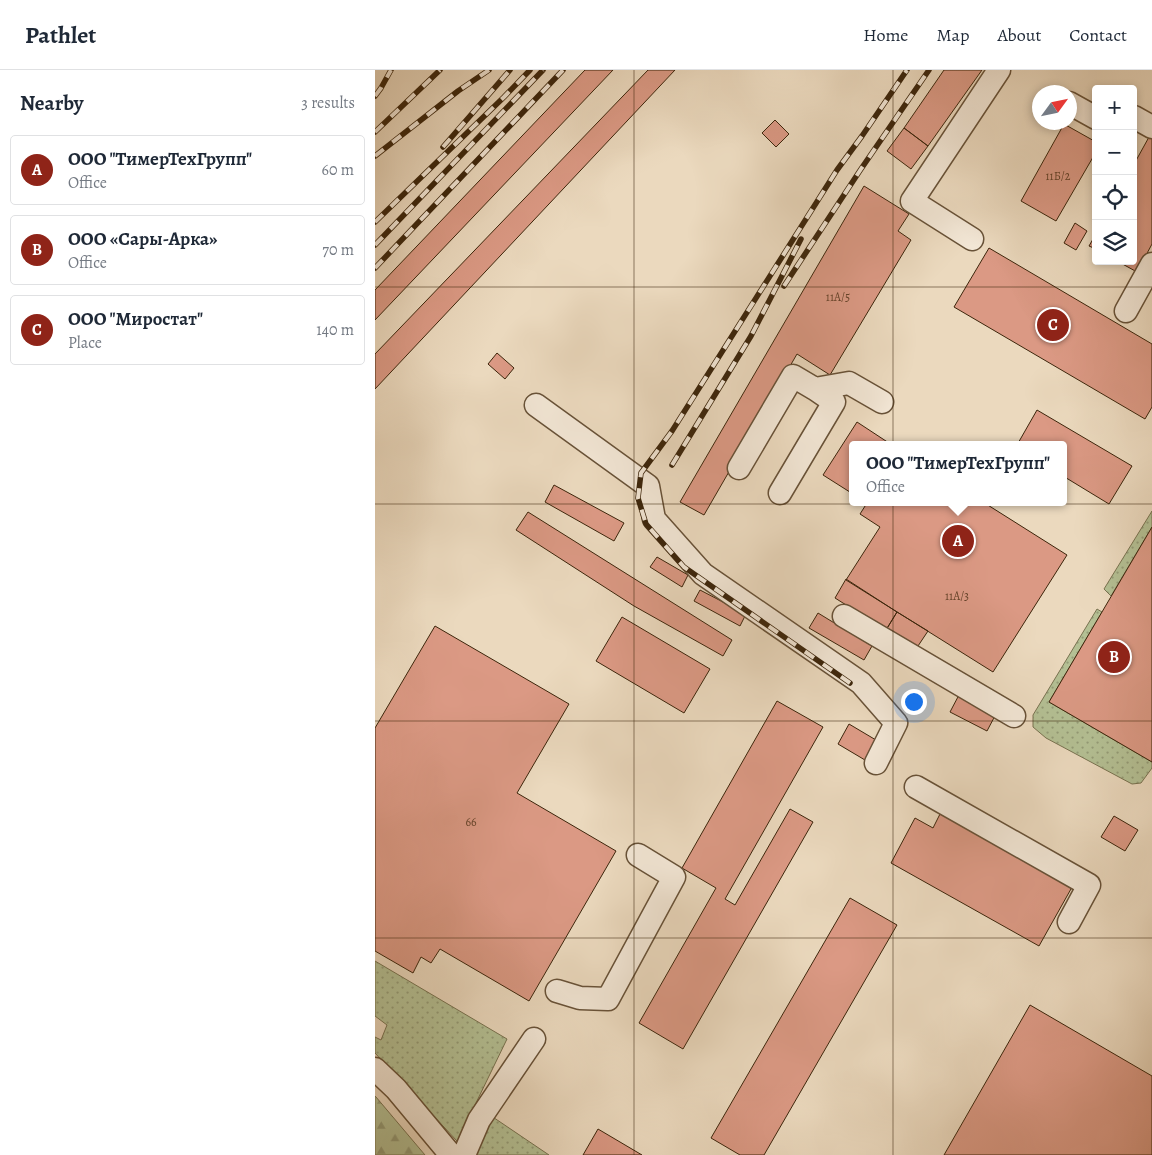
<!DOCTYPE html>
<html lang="en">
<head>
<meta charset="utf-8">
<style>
  :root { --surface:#fff; --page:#f2f2f3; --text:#1f2937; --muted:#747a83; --line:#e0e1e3; --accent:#8f2418 }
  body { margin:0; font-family:Alegreya,serif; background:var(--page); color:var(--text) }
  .controls { position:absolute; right:15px; top:15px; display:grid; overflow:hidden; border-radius:5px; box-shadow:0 2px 8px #0003 }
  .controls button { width:45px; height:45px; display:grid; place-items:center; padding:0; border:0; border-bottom:1px solid var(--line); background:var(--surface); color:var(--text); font:25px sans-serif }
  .compass { position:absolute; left:657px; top:15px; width:45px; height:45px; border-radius:50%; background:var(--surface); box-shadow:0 2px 8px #0003; rotate:57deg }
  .you { position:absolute; left:538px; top:631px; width:18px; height:18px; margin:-12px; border:4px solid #fff; border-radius:50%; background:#1a73e8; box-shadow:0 0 0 8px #1a73e833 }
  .badge { display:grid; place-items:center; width:32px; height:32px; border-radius:50%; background:var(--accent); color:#fff; font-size:16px; font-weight:700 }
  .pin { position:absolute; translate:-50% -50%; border:2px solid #fff; box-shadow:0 1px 5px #0006 }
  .popup { position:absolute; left:474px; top:371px; width:218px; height:65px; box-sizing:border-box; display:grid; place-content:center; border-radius:5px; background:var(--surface); filter:drop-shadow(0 1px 4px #0005); font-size:16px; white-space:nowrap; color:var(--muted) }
  .popup b { font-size:19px; color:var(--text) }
  .popup::after { content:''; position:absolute; left:50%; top:100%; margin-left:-10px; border:10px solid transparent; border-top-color:var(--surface) }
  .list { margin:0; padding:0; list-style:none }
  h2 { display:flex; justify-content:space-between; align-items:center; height:65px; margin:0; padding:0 20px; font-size:21px }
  h2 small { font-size:16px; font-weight:400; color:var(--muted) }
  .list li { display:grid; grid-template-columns:32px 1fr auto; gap:15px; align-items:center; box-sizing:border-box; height:70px; margin:0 10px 10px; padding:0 10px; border:1px solid var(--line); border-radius:5px }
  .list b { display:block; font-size:19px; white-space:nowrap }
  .list p { margin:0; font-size:16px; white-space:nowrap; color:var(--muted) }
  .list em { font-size:16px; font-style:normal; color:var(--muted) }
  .icon { flex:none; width:28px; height:28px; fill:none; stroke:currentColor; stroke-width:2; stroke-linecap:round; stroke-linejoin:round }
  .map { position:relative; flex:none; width:777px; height:1085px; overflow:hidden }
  header { display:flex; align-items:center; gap:30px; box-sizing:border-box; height:70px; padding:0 25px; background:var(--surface); border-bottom:1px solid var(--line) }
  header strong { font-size:24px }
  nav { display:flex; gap:28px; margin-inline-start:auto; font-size:18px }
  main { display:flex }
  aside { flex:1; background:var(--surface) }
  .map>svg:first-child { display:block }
  .grass { fill:url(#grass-dots); stroke:#787250 }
  .forest { fill:url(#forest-firs); stroke:#787250 }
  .building { fill:#db9984; stroke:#3c250b }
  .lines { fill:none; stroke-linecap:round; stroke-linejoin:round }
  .minor-casing { stroke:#685238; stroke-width:25 }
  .minor { stroke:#f2e6d5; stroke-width:22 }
  .rail-casing { stroke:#3c250b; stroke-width:5.5 }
  .rail { stroke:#f2e6d5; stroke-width:4; stroke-dasharray:11; stroke-linecap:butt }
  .grid { fill:none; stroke:#3c250b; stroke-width:1; stroke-opacity:0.55 }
  .labels { text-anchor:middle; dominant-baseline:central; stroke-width:5; stroke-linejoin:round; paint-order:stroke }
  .number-label { font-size:12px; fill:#644229 }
</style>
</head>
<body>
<header>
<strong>Pathlet</strong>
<nav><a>Home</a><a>Map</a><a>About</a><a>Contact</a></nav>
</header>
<main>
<aside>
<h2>Nearby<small>3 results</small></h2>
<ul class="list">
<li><span class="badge">A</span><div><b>ООО &quot;ТимерТехГрупп&quot;</b><p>Office</p></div><em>60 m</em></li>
<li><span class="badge">B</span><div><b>ООО «Сары-Арка»</b><p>Office</p></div><em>70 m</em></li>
<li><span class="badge">C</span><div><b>ООО &quot;Миростат&quot;</b><p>Place</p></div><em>140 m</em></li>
</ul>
</aside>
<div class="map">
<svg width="777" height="1085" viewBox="0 0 777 1085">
  <defs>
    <pattern id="grass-dots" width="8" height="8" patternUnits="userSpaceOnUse" patternTransform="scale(1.25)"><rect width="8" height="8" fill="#b4c094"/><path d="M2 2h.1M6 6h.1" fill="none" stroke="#949c77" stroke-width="1.8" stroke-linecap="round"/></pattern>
    <pattern id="forest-firs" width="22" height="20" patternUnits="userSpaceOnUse" patternTransform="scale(1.25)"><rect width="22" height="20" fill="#b4c094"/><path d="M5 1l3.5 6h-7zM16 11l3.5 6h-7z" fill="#949c77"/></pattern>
  </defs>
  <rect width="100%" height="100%" fill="#ebd9be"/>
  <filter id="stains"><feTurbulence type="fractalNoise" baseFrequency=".004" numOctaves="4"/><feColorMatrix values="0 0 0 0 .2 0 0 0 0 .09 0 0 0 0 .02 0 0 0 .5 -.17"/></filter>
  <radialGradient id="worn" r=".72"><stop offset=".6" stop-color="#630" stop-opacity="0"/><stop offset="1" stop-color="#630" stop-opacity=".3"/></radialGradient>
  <!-- grass -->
  <path class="grass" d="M777,441V457L736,526L729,519Z
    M722,539L727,542L674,632L777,692V698L766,713L757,714L671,668L658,657V645Z
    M0,891L132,969L100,1035L174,1085H95L0,983V967L6,970L12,955L0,946Z"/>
  <!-- forest -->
  <path class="forest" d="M0,1026L1,1027L50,1085H0Z"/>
  <!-- building -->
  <path class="building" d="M210,0H238L0,250V220Z
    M273,0H300L0,319V284Z
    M569,0H607L553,76L529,58Z
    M400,50L414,64L401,77L387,63Z
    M689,54L721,72V82L681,151L646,131Z
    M529,58L553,76L536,99L512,81Z
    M774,67L777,68V174L762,202L742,191H758V96Z
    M489,116L534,144L523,161L536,170L455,305L422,284L329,445L305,432Z
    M700,153L712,161L701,180L689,173Z
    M721,164V179L714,176Z
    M614,178L777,274V337L770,349L579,237Z
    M122,283L139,298L130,309L113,294Z
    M662,340L757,396L734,434L688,406V375H642Z
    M482,352L517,375H478V424L448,405Z
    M179,415L249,453L239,471L170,432Z
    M490,432H608L692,485L618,602L471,510L505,457L485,444L492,433Z
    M153,442L357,570L348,586L259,536L141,460Z
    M777,457V692L674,632Z
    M282,487L313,505L307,517L275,497Z
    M471,509L522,542L511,560L460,528Z
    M325,520L371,544L365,556L319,531Z
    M522,542L553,561L541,579L511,560Z
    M443,543L497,576L489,590L434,558Z
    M247,547L335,599L309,643L221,591Z
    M60,556L194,634L142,723L241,781L154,931L65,879L56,893L46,887L38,903L0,881V658Z
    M585,623L622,642L612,661L575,642Z
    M402,631L448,657L350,829L360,835L415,739L438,752L308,979L264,953L341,818L307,798Z
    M474,654L506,673L495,693L463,674Z
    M569,736L701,810L664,876L516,793L540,748L558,758Z
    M739,746L763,760L750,781L726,767Z
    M475,828L522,855L389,1085H365L336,1068Z
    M655,935L777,1006V1085H569Z
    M223,1059L267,1085H208Z"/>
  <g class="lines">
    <defs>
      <path id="minor" d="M694,33L721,48
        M759,47L777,57
        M597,169L537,131L624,0
        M751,241L777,194
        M161,335L273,416L279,449L328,504L486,613L521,653L501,693
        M364,398L418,306L440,319L474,313L507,332
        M405,423L459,332L440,319
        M469,546L639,646
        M541,717L714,815L694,852
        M182,921L205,928L233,929L299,807L263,785
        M0,999L21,1019L76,1085
        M89,1085L104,1050L159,969"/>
    </defs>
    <!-- minor casing -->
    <use href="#minor" class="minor-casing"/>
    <!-- minor -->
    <use href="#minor" class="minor"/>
    <defs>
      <path id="rail" d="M0,26L6,18L16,0
        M0,62L65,0
        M68,77L135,0
        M0,86L83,21L114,0
        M0,152L129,27L155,0
        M0,175L168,0
        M0,198L188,0
        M409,216L486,99L554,0
        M297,395L376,266L426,169
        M475,613L309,497L271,454L263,428L266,403L297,361L462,100L487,66L532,0"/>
    </defs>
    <!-- rail casing -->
    <use href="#rail" class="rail-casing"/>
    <!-- rail -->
    <use href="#rail" class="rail"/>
  </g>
  <!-- grid -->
  <path class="grid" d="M259,0V1085M518,0V1085M0,217H777M0,434H777M0,651H777M0,868H777"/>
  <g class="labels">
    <!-- number labels -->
    <g class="number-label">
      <text x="683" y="106">11Б/2</text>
      <text x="463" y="227">11А/5</text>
      <text x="582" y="526">11А/3</text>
      <text x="96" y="752">66</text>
    </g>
  </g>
  <rect width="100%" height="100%" filter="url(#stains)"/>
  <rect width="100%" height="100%" fill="url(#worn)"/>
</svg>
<div class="controls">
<button>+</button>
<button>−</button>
<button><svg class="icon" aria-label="locate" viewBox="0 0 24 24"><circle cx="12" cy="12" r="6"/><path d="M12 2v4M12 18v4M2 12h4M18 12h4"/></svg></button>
<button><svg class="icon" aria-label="layers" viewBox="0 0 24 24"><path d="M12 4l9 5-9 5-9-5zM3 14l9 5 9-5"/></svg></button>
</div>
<svg class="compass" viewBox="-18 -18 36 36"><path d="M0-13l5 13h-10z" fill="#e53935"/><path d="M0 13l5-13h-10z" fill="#747a83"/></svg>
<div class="you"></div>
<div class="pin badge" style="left:583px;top:471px">A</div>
<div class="popup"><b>ООО &quot;ТимерТехГрупп&quot;</b>Office</div>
<div class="pin badge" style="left:739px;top:587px">B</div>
<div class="pin badge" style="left:678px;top:255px">C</div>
</div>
</main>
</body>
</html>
